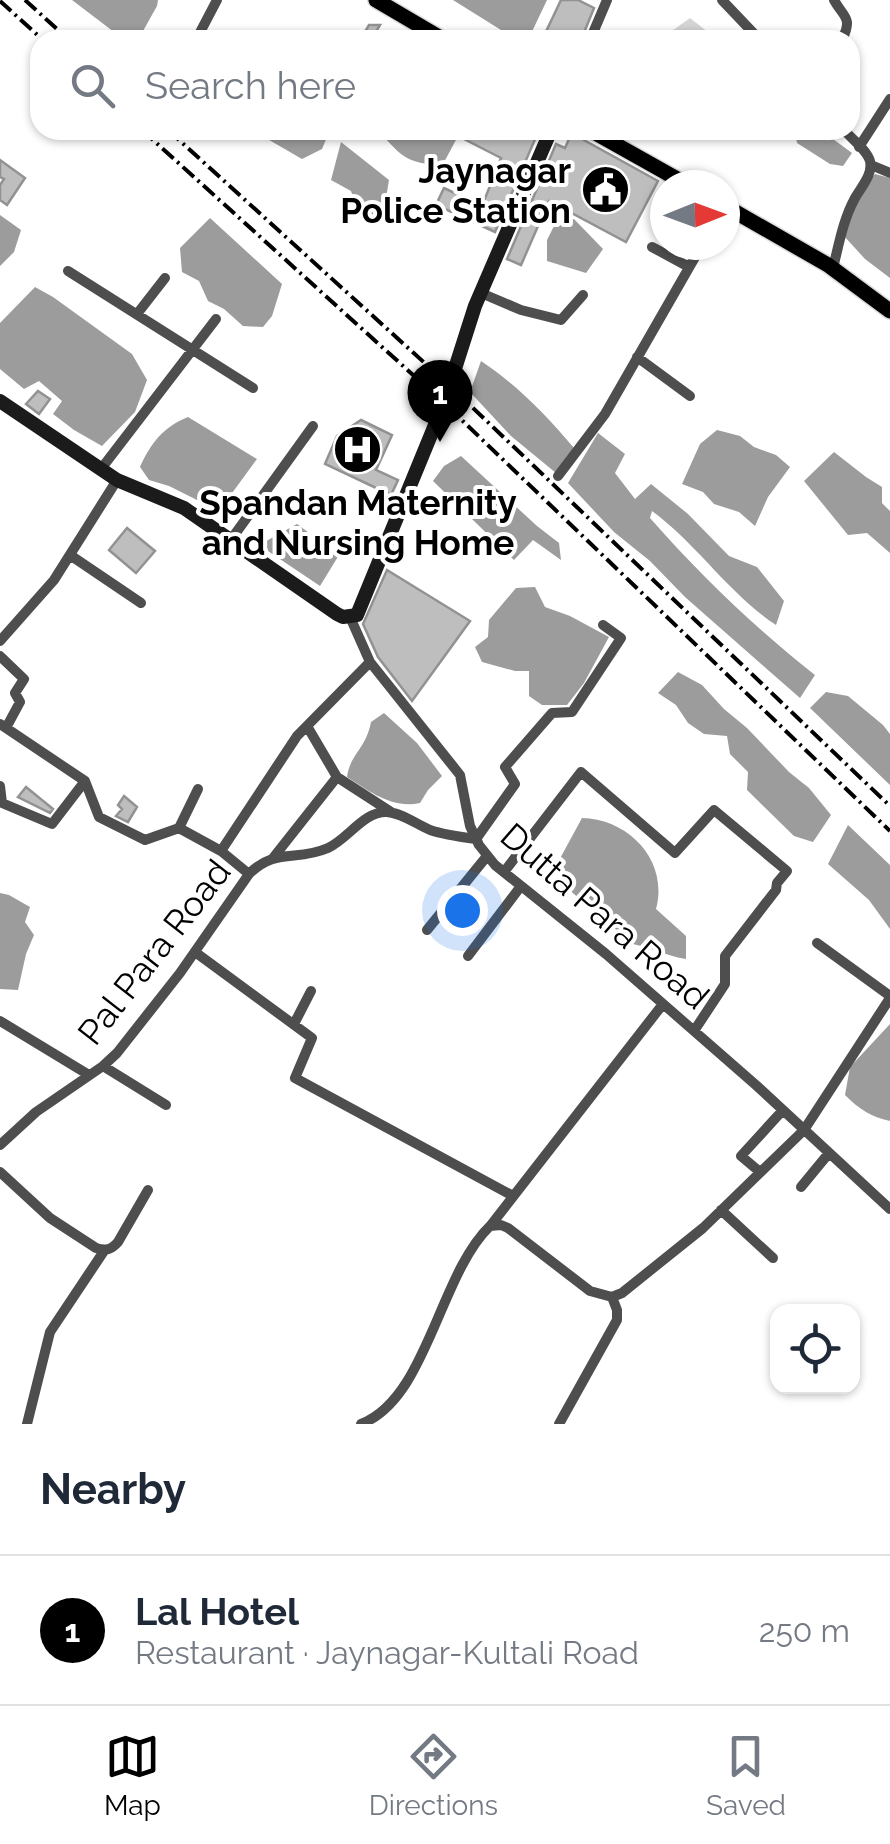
<!DOCTYPE html>
<html lang="en">
<head>
<meta charset="utf-8">
<style>
  :root { --surface:#fff; --page:#f6f6f7; --text:#1f2937; --muted:#747a83; --line:#e0e1e3; --accent:#000 }
  body { margin:0; font-family:Raleway,sans-serif; background:var(--page); color:var(--text) }
  .controls { position:absolute; right:30px; bottom:30px; display:grid; overflow:hidden; border-radius:20px; box-shadow:0 2px 8px #0004 }
  .controls button { width:90px; height:90px; display:grid; place-items:center; padding:0; border:0; border-bottom:2px solid var(--line); background:var(--surface); color:var(--text); font:50px sans-serif }
  .compass { position:absolute; left:650px; top:170px; width:90px; height:90px; border-radius:50%; background:var(--surface); box-shadow:0 2px 8px #0004; rotate:89deg }
  .you { position:absolute; left:462px; top:910px; width:35px; height:35px; margin:-25px; border:8px solid #fff; border-radius:50%; background:#1a73e8; box-shadow:0 0 0 15px #1a73e833 }
  .badge { display:grid; place-items:center; width:65px; height:65px; border-radius:50%; background:var(--accent); color:#fff; font-size:32px; font-weight:700 }
  .pin { position:absolute; translate:-50% -82px; filter:drop-shadow(0 2px 5px #0008) }
  .pin::after { content:''; position:absolute; top:52px; width:35px; height:30px; background:inherit; clip-path:polygon(0 0,100% 0,50% 100%) }
  .list { margin:0; padding:0; list-style:none }
  h2 { display:flex; justify-content:space-between; align-items:center; height:130px; margin:0; padding:0 40px; font-size:42px }
  h2 small { font-size:32px; font-weight:400; color:var(--muted) }
  .list li { display:grid; grid-template-columns:65px 1fr auto; gap:30px; align-items:center; box-sizing:border-box; height:150px; padding:0 40px; border-top:2px solid var(--line) }
  .list b { display:block; font-size:38px; white-space:nowrap }
  .list p { margin:0; font-size:32px; white-space:nowrap; color:var(--muted) }
  .list em { font-size:32px; font-style:normal; color:var(--muted) }
  .icon { flex:none; width:55px; height:55px; fill:none; stroke:currentColor; stroke-width:2; stroke-linecap:round; stroke-linejoin:round }
  .map { position:relative; flex:none; width:890px; height:1424px; overflow:hidden }
  .search { position:absolute; background:var(--surface); box-shadow:0 2px 8px #0004; left:30px; right:30px; top:30px; height:110px; display:flex; align-items:center; gap:25px; box-sizing:border-box; padding:0 35px; border-radius:30px; color:var(--muted); font-size:38px }
  .sheet { height:280px; background:var(--surface) }
  nav { display:flex; justify-content:space-around; align-items:center; box-sizing:border-box; height:140px; border-top:2px solid var(--line); background:var(--surface); font-size:28px; color:var(--muted) }
  nav a { display:grid; justify-items:center; gap:5px }
  nav .on { color:var(--accent) }
  .map>svg:first-child { display:block }
  .green { fill:#d5d5d5 }
  .water { fill:#9c9c9c }
  .building { fill:#bebebe; stroke:#929292; stroke-width:2.5 }
  .lines { fill:none; stroke-linecap:round; stroke-linejoin:round }
  .primary-casing { stroke:#dbdbdb; stroke-width:18 }
  .street { stroke:#4e4e4e; stroke-width:10 }
  .secondary { stroke:#1b1b1b; stroke-width:14 }
  .primary { stroke:#000; stroke-width:15 }
  .rail { stroke:#000; stroke-width:4; stroke-dasharray:15 5 2.5 5; stroke-linecap:butt }
  .labels { text-anchor:middle; dominant-baseline:central; stroke-width:8; stroke-linejoin:round; paint-order:stroke }
  .poi-label { font-size:35px; font-weight:bold; fill:#000; stroke:#fff; text-anchor:end }
  .street-label { font-size:35px; fill:#000; stroke:#fff }
</style>
</head>
<body>
<div class="map">
<svg width="890" height="1424" viewBox="0 0 890 1424">
  <rect width="100%" height="100%" fill="#fff"/>
  <!-- green -->
  <path class="green" d="M690,18L718,40H661L662,38Z"/>
  <!-- water -->
  <path class="water" d="M72,0H158L157,6L138,40H120L114,32Z
    M453,0H547L528,40L509,35Z
    M252,130H330L322,149L302,159Z
    M375,130H458L457,138L442,166C428,164 412,163 401,154C391,146 386,137 375,130Z
    M795,130H821L852,153L843,166L830,164L797,143Z
    M341,142L389,180L383,216L358,212L351,191L331,180Z
    M875,174L890,178V278L865,259L844,236L864,185Z
    M0,215L21,230L14,252L0,266Z
    M210,218L282,284L272,316L263,327L243,326L224,309L208,301L199,281L182,272L180,248Z
    M574,219L603,249L586,273L547,261V240L555,224Z
    M35,287L53,297L132,354L147,380L135,412L102,446L74,430L53,414L62,401L39,381L24,389L0,369V323Z
    M481,361C517,385 546,415 574,448L556,473L511,436L470,392Z
    M188,417L257,459L219,511L169,486L149,480L140,467C151,443 163,427 188,417Z
    M717,430L740,436L754,447L776,455L790,467L768,497L755,526L739,512L714,504L703,492L682,484L700,444Z
    M598,433L625,454L615,473L635,499L651,484L688,514L729,556L757,567L784,601L776,625C729,594 697,544 652,511L650,518C700,575 755,628 815,675L800,698L685,597L650,561L614,532L568,483Z
    M834,452L866,477L882,487V503L890,511V553L867,533L848,535L804,481Z
    M461,456L537,526L559,543L561,560L533,540L514,560L433,481L444,466Z
    M297,524L339,555L320,586L259,545Z
    M535,587L545,607L570,616L609,637L584,683L567,705H542L529,696V671H515L482,662L475,647L488,637L489,620L516,588Z
    M678,672L702,685L724,709L747,728L789,772L809,788L831,815L813,842L794,836L747,790L748,772L730,754L727,736L704,734L688,723L676,705L658,693Z
    M826,692L848,696L883,725L890,734V785L810,708Z
    M384,713L417,743L442,776L428,790L420,803C392,809 369,791 347,777C350,754 366,749 371,722Z
    M582,818C629,819 669,861 656,909L686,936V959C667,956 652,948 633,944L561,883L557,864Z
    M848,825L890,865V929L869,900L828,864Z
    M0,893L9,895L30,907L25,922L34,935L26,954L18,990L0,989Z
    M890,1024V1121C871,1117 859,1109 845,1095L850,1067Z"/>
  <!-- building -->
  <path class="building" d="M561,0H578L594,8L581,40H542Z
    M369,25H380L377,30L380,34L375,40H360Z
    M469,130H539L495,232L436,205L444,188L482,206L501,158L464,139Z
    M573,130L579,132L584,140L658,181L626,242L549,201L521,265L507,259L556,144L565,148Z
    M0,160L25,178L7,205L0,200V185L4,179L0,177Z
    M38,391L50,399L39,414L26,404Z
    M361,420L392,435L376,470L398,480L391,495L325,464L337,436Z
    M127,528L155,551L136,573L109,550Z
    M387,570L470,621L412,701L378,657L363,624Z
    M26,787L53,809L50,813L18,797Z
    M124,796L137,807L128,822L116,816L122,809L118,805Z"/>
  <g class="lines">
    <defs>
      <path id="primary" d="M376,0L444,40
        M590,130L688,185
        M725,206L828,265L890,311"/>
    </defs>
    <!-- primary casing -->
    <use href="#primary" class="primary-casing"/>
    <!-- street -->
    <path class="street" d="M722,0L760,40
      M834,0C844,18 853,17 842,40
      M196,40L217,0
      M590,40L607,0
      M859,147L890,99
      M871,165L890,173
      M652,247L689,267
      M833,268C839,244 843,220 855,198C861,187 873,175 870,161C867,150 852,139 844,130
      M68,271L253,388
      M481,293L521,310L561,320L583,295
      M137,314L165,278
      M637,357L690,396
      M101,469L216,319
      M558,476L605,414L702,245
      M230,541L313,426
      M70,555L141,603
      M350,617L370,662L460,775L470,826L479,845L495,865L606,954L757,1086L890,1209
      M0,641L54,580L117,480
      M0,656L24,679L15,693L20,702L6,728
      M0,724L85,781L99,817L145,840L179,828L221,851
      M307,726L337,777L391,812
      M0,786L2,803L52,824L85,781
      M179,828L198,789
      M273,858L337,777
      M504,872L581,772L675,853L714,810L787,871L777,883L776,890L725,956V984L694,1031
      M249,874L221,851L297,736L370,662
      M427,930L487,856
      M817,943L890,996
      M195,952L312,1038L295,1078L513,1196
      M468,956L521,886
      M0,1021L89,1075
      M294,1024L311,991
      M103,1066L166,1105
      M0,1145L36,1112L103,1066L117,1053L180,973L249,874C276,847 296,862 328,848C348,839 364,811 387,812C402,813 416,824 430,830C445,835 461,837 476,839L515,784L505,767L552,713L572,712L621,638L603,625
      M0,1172L50,1218L96,1248C106,1251 111,1250 118,1242L148,1190
      M760,1172L741,1156L783,1110
      M801,1187L829,1153
      M721,1210L773,1258
      M491,1225L663,1004
      M27,1424L50,1332L104,1251
      M361,1424C427,1399 439,1275 490,1226L501,1225L508,1228L590,1291L612,1297L622,1293L703,1228L804,1130L890,998
      M559,1424L617,1320V1310L612,1297"/>
    <!-- secondary -->
    <path class="secondary" d="M0,401L117,480L184,508L337,614L343,617L357,615L444,403L475,306L551,130"/>
    <!-- primary -->
    <use href="#primary" class="primary"/>
    <!-- rail -->
    <path class="rail" d="M25,0L69,40
      M0,1L43,40
      M142,130L444,403L890,831
      M168,130L450,386L890,806"/>
  </g>
  <!-- icons -->
  <defs>
    <symbol id="civic-disc" viewBox="-11 -11 22 22"><circle r="9.5" fill="#000" stroke="#fff"/><path d="M-.6-6.5H3V-4.5H.6V-3L4-1V1h2V6H-6V1h2V-1L-.6-3ZM-1.2 2.5V6h2.4V2.5Z" fill="#fff"/></symbol>
    <symbol id="hospital-disc" viewBox="-11 -11 22 22"><circle r="9.5" fill="#000" stroke="#fff"/><path d="M-5-5h3v3.5h4V-5h3V5h-3V1.5h-4V5h-3Z" fill="#fff"/></symbol>
  </defs>
  <g fill-rule="evenodd">
    <use href="#civic-disc" x="578" y="162" width="55" height="55"/>
    <use href="#hospital-disc" x="330" y="422" width="55" height="55"/>
  </g>
  <g class="labels">
    <!-- poi labels -->
    <g class="poi-label">
      <text x="571" y="170">Jaynagar<tspan x="571" dy="40">Police Station</tspan></text>
      <text x="358" y="502" text-anchor="middle">Spandan Maternity<tspan x="358" dy="40">and Nursing Home</tspan></text>
    </g>
    <!-- street labels -->
    <g class="street-label">
      <text transform="translate(605 916) rotate(41)">Dutta Para Road</text>
      <text transform="translate(154 952) rotate(-52)">Pal Para Road</text>
    </g>
  </g>
</svg>
<div class="controls">
<button><svg class="icon" aria-label="locate" viewBox="0 0 24 24"><circle cx="12" cy="12" r="6"/><path d="M12 2v4M12 18v4M2 12h4M18 12h4"/></svg></button>
</div>
<svg class="compass" viewBox="-18 -18 36 36"><path d="M0-13l5 13h-10z" fill="#e53935"/><path d="M0 13l5-13h-10z" fill="#747a83"/></svg>
<div class="you"></div>
<div class="pin badge" style="left:440px;top:442px">1</div>
<div class="search"><svg class="icon" aria-label="search" viewBox="0 0 24 24"><circle cx="10" cy="10" r="6"/><path d="M15 15l6 6"/></svg>Search here</div>
</div>
<section class="sheet">
<h2>Nearby<small></small></h2>
<ul class="list">
<li><span class="badge">1</span><div><b>Lal Hotel</b><p>Restaurant · Jaynagar-Kultali Road</p></div><em>250 m</em></li>
</ul>
</section>
<nav>
<a class="on"><svg class="icon" aria-label="map" viewBox="0 0 24 24"><path d="M3 6l6-2 6 2 6-2v14l-6 2-6-2-6 2zM9 4v14M15 6v14"/></svg>Map</a>
<a><svg class="icon" aria-label="directions" viewBox="0 0 24 24"><path d="M12 3l9 9-9 9-9-9zM9 14v-3h6M13 9l2 2-2 2"/></svg>Directions</a>
<a><svg class="icon" aria-label="saved" viewBox="0 0 24 24"><path d="M7 4h10v16l-5-4-5 4z"/></svg>Saved</a>
</nav>
</body>
</html>
